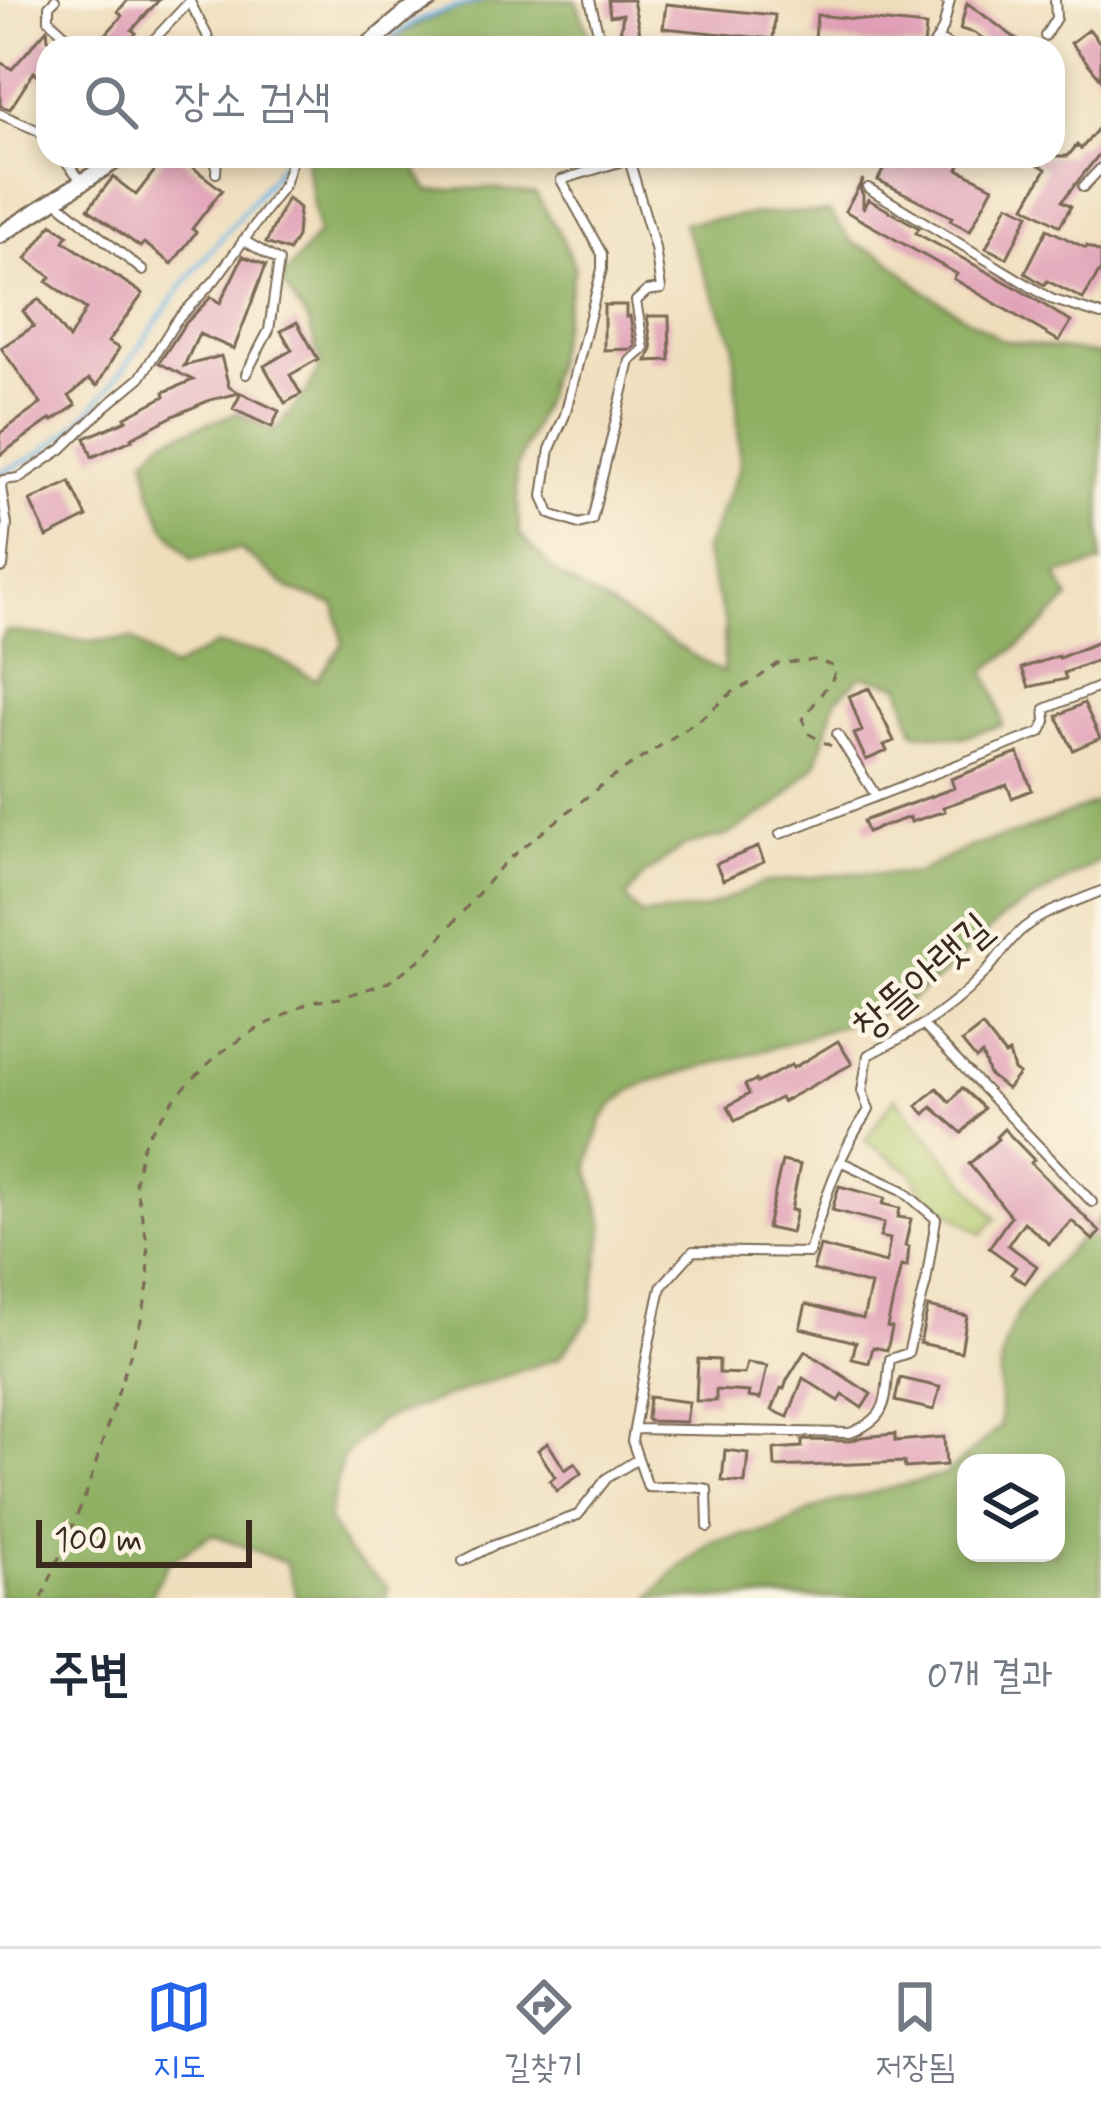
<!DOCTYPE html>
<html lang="ko">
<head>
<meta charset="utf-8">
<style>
  :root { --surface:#fff; --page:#f6f6f7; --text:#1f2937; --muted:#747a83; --line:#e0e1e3; --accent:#2563eb }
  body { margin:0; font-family:Mynerve,"Poor Story",sans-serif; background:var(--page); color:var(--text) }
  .controls { position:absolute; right:36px; bottom:36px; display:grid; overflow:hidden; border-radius:24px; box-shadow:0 6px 18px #0003 }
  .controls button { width:108px; height:108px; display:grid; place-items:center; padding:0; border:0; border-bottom:3px solid var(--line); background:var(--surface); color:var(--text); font:60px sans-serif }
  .scale { position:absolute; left:36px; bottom:30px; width:216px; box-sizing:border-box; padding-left:12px; border:6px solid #3b2a1e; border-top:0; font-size:33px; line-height:42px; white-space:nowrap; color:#3b2a1e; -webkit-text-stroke:9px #fcf5e5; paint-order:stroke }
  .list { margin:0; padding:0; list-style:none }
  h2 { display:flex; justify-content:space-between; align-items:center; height:156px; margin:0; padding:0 48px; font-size:51px }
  h2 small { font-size:39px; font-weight:400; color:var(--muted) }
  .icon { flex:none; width:66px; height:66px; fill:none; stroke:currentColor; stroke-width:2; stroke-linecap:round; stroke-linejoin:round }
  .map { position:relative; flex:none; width:1101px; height:1598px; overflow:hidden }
  .search { position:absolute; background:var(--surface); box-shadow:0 6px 18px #0003; left:36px; right:36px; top:36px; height:132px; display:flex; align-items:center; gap:30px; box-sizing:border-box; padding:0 42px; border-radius:36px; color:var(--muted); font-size:45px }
  .sheet { height:348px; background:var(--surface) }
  nav { display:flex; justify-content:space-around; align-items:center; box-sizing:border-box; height:168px; border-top:3px solid var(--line); background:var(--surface); font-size:33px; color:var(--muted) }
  nav a { display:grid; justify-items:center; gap:6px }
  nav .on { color:var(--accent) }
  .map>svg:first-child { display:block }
  .green { fill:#b4cc71; stroke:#787b48; stroke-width:3 }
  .forest { fill:#8fb063; stroke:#656d40; stroke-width:3; fill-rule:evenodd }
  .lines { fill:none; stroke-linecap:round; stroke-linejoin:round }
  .stream { stroke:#6db6e5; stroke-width:4.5 }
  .building { fill:#e09fb6 }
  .lane-casing { stroke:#7a6955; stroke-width:12 }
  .street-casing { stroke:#7a6955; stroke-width:20 }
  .path { stroke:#7a6955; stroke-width:3; stroke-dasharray:9 9; stroke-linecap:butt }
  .lane { stroke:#fff; stroke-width:8 }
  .street { stroke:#fff; stroke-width:15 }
  .labels { text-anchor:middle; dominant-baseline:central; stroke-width:9; stroke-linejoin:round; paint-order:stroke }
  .street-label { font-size:42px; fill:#3b2a1e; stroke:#fcf5e5 }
</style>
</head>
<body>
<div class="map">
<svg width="1101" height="1598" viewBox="0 0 1101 1598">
  <rect width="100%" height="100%" fill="#fcf5e5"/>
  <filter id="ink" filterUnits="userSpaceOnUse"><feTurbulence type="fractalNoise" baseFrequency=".00833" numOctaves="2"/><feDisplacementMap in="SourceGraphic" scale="24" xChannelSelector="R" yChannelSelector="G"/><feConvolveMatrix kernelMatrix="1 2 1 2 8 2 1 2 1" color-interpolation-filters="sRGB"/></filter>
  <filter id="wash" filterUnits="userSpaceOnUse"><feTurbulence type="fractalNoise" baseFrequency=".004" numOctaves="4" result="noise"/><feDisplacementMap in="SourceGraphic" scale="48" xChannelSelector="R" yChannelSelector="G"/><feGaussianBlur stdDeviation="2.7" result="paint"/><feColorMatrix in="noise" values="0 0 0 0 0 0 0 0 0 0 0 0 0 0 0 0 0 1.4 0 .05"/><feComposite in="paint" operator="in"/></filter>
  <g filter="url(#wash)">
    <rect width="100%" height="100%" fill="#efdebc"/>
    <!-- green -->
    <path class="green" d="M895,1097L996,1218L982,1234L924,1195L912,1173L865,1141Z"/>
    <!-- forest -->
    <path class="forest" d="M492,0H576L594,48H386C415,19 454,9 492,0Z
      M308,156H415L416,170L429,191L486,188L536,194L561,236L575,268L545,397L516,469L520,534L558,575L723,673L725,623L704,552L740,467L734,342L683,223L759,214L829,212L854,244L884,256L926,292L1001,340L1101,355V563L1057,575L1069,599L1033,635L985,671L995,694L1003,725L962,737L914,732L900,685L861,676L835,701L817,763L777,805L728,835L684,846L644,875L626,898L641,915L702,910L763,883L852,873L915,874L969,847L1019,833L1101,801V860L1003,917L941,977L905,1004L786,1044L651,1081L632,1090L614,1104L602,1120L588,1165L604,1225L590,1318L560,1357L378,1421L342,1458L328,1519L348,1554L388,1587L386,1598H298L285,1562L212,1534L168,1563L149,1598H0V639L7,631L90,641L132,639L172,669L215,645L266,653L316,680L343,644L335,605L289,589L240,549L192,559L165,527L151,493L146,458L164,439L237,413L274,432L306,393L321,365L309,323L281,281L318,234L306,161Z
      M1101,1217V1598H650L675,1571L714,1541L774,1530L823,1505L945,1475L1000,1427C1001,1403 997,1375 1003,1352C1016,1297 1064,1256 1101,1217ZM966,1463H1056V1553H966Z"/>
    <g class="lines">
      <!-- stream -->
      <path class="stream" d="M380,48C408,19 444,10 482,0
        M0,472C86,442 127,360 178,292C212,245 254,204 287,156"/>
    </g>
    <g id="blocks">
      <!-- building -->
      <path class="building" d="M128,0H159L132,30L136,33L123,48H105L99,42L122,16L118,11Z
        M608,0H633L643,48H618L623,14L610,16Z
        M967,3L1029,48H996L975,33L960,29Z
        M666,4L775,15L773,39L663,28Z
        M817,15L926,26L924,48L815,39Z
        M47,29L48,39L58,48H48V70L41,78L34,72L10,109L0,106V62L12,69Z
        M1089,29L1101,44V79L1071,43Z
        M1101,125V152L1062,201L1071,206L1060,226L1025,206L1046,169L1024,156H1068L1077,145L1081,149Z
        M166,156H178L222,190L192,229L196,232L172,264L144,243L140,247L88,209L113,177L136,195Z
        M890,156H941L960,165L958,169L993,187L970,231L950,220L952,217L878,180Z
        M863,179L860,189L863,195V209L868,199L919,228L916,233L1017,288L1071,322L1059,341L954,279L957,274L845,211Z
        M287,198L299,208L297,237L289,251L266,243Z
        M1008,204L1029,214L1007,258L986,248Z
        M52,224L68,235L64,241L143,294L108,342L119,348L97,386L89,379L69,396L76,405L53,421L51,419L0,455V433L41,404L1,348L34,326L23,311L39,299L69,339L86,309L47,282L51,277L26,259Z
        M1047,229L1086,248L1087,246L1101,253V269L1083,299L1047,281L1044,285L1025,273Z
        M243,256L266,265L234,349L199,334L184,366L221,356L229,387L240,393L210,400L175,415L131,438L132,440L92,457L85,438L127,420L125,417L165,396L164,392L193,380L159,363L184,325L211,297L220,303Z
        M604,305H626V317L630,316L635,346L631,349L604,350Z
        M647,316H669L670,360L647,361L652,349Z
        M297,322L318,359L290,375L301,394L285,403L264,366L292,350L281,331Z
        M241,393L279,411L272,427L233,409Z
        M70,482L87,517L47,537L30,501Z
        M1101,641V659L1064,673L1066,679L1029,687L1022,668L1058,656L1059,658Z
        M869,688L894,741L884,745L887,751L866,760L854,734L862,731L849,696Z
        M1084,703L1100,738L1073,750L1057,716Z
        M1018,753L1032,790L1012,798L1007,785L943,807L945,811L911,822L910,817L867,832L863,821L954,788L951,779Z
        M758,847L764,862L723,880L716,864Z
        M982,1026L1005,1055L1009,1053L1014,1070L1019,1074L1007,1089L989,1075L982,1054L976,1059L962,1042Z
        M838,1041L852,1064L782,1102L780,1098L735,1121L728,1106L749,1094L745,1085L756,1080L757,1083L791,1065L793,1068Z
        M937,1088L950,1102L962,1088L984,1108L962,1133L932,1107L925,1114L917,1106Z
        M1004,1129L1034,1160L1031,1163L1100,1232L1093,1240L1072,1221L1049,1244L1024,1222L1008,1245L1037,1266L1025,1283L1011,1274L1016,1267L989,1248L1011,1216L969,1164L998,1139L996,1137Z
        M782,1161L800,1165L791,1210L796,1211L791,1233L767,1228Z
        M839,1186L885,1198L883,1204L900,1208L898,1217L911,1219L905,1246L909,1247L907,1267L901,1266L887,1327L892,1328L887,1350L873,1347L869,1363L852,1359L856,1342L800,1328L806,1304L863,1319L871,1285L813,1270L820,1246L886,1263L890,1239L880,1237L884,1223L832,1210Z
        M928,1307L967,1316L961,1352L920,1343Z
        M805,1351L871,1394L862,1408L843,1395L839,1401L803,1378L788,1417L772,1410L781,1388L784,1389L787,1380Z
        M698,1359L719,1360V1373L744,1374L747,1363L767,1366L760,1399L748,1397L749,1392L716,1390V1401H696Z
        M900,1378L940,1387L934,1410L895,1401Z
        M649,1397L689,1402L686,1422L649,1421L647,1419Z
        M895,1434V1441L944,1437L946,1465L905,1468L904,1462L775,1467L774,1449L802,1447V1440L850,1441L862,1437Z
        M548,1443L565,1470L575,1463L582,1473L557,1491L550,1481L555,1477L538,1450Z
        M725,1450L748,1453L745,1483L722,1481Z"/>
    </g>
  </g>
  <g filter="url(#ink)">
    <use href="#blocks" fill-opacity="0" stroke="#7a6955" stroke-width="3"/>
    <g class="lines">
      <defs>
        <path id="lane" d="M55,0L49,6V20L80,48
          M189,0L207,35L210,48
          M590,0L602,48
          M1045,36L1056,18L1055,0
          M938,39L953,48
          M146,48L190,1
          M932,48L943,29L950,0H945
          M0,114L39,131L48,142
          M61,156L82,181
          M628,156L655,248L661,289L647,291L636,301L644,349L630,361L592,520L579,524L550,514L543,496L550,449L565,415L602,269V254L561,180L629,159
          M216,173L217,156
          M1083,187L1101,168
          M868,188L1051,299L1101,315
          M56,201L143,271
          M243,240L279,261L269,330L246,374
          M0,568L3,567L7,525L1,487L3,480L19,478L62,449L105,407L140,378L176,321L215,280L284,185L293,156
          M837,734L876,796
          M780,834L1041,732L1046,721L1045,709L1101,686
          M923,1025L1092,1202
          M634,1429L850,1433C892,1416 884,1400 890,1359L908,1353L926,1282L936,1219L902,1190L842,1162
          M708,1527L707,1489C695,1485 664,1488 648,1487L632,1441L649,1344L661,1287L693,1251L809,1253C823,1204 839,1152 869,1110L862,1091L868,1055C910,1035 950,1010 982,976C997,961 1008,940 1025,927C1047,910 1076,902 1101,891
          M463,1561L492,1546L578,1515L607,1478L638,1459"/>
        <path id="street" d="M365,48L406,13L430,0
          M0,235L115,161L131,156"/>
      </defs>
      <!-- lane casing -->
      <use href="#lane" class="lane-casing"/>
      <!-- street casing -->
      <use href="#street" class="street-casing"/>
      <!-- path -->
      <path class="path" d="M42,1598L86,1494L143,1314L149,1280L147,1241L135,1183L142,1148L150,1132L178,1094L207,1065L220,1053L257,1029L311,1002L340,998L389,982L426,955L505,862L603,784L699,720L734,691L754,681L777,664L815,660L836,667L833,678L803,719L809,734L831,746"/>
      <!-- lane -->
      <use href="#lane" class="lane"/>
      <!-- street -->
      <use href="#street" class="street"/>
    </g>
  </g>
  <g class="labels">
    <!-- street labels -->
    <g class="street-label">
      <text transform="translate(923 978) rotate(-41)">창뜰아랫길</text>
    </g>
  </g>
</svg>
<div class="controls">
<button><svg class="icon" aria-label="layers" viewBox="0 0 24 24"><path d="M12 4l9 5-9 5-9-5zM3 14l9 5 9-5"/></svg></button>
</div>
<div class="scale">100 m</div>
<div class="search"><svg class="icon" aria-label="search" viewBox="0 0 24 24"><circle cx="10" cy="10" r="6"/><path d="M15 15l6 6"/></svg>장소 검색</div>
</div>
<section class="sheet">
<h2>주변<small>0개 결과</small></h2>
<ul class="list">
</ul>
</section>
<nav>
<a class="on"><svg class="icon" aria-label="map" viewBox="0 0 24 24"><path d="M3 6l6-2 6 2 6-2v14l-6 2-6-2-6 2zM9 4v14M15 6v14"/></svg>지도</a>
<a><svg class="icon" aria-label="directions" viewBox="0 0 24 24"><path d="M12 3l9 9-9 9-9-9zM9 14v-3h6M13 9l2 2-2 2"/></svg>길찾기</a>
<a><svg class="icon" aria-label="saved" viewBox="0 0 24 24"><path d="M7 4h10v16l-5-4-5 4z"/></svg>저장됨</a>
</nav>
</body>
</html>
